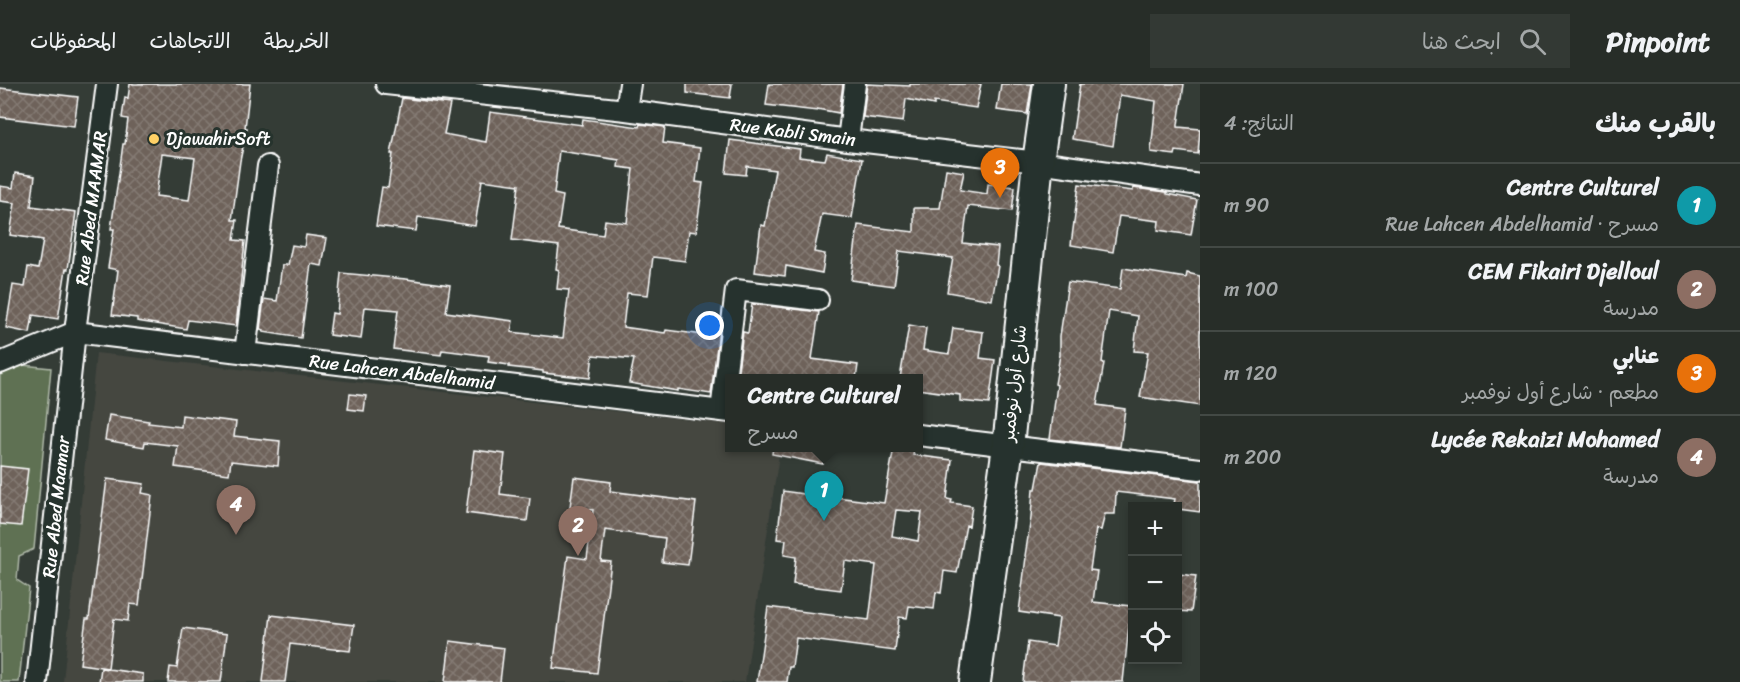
<!DOCTYPE html>
<html lang="ar">
<head>
<meta charset="utf-8">
<style>
  :root { --surface:#272d28; --page:#333934; --text:#f1f3f6; --muted:#a4a8a8; --line:#434945; --accent:#8abfa5 }
  body { margin:0; font-family:Sriracha,"Playpen Sans Arabic",sans-serif; background:var(--page); color:var(--text); direction:rtl }
  .controls { position:absolute; right:18px; bottom:18px; display:grid; overflow:hidden; border-radius:0px; box-shadow:0 3px 9px #0003 }
  .controls button { width:54px; height:54px; display:grid; place-items:center; padding:0; border:0; border-bottom:2px solid var(--line); background:var(--surface); color:var(--text); font:30px sans-serif }
  .you { position:absolute; left:710px; top:242px; width:21px; height:21px; margin:-15px; border:4px solid #fff; border-radius:50%; background:#1a73e8; box-shadow:0 0 0 9px #1a73e833 }
  .badge { display:grid; place-items:center; width:39px; height:39px; border-radius:50%; background:var(--accent); color:#fff; font-size:20px; font-weight:700 }
  .pin { position:absolute; translate:-50% -50px; filter:drop-shadow(0 2px 3px #0008) }
  .pin::after { content:''; position:absolute; top:32px; width:21px; height:18px; background:inherit; clip-path:polygon(0 0,100% 0,50% 100%) }
  .popup { position:absolute; left:725px; top:290px; width:198px; height:78px; box-sizing:border-box; display:grid; place-content:center; border-radius:0px; background:var(--surface); filter:drop-shadow(0 2px 4px #0005); font-size:20px; white-space:nowrap; color:var(--muted) }
  .popup b { font-size:22px; color:var(--text) }
  .popup::after { content:''; position:absolute; left:50%; top:100%; margin-left:-12px; border:12px solid transparent; border-top-color:var(--surface) }
  .list { margin:0; padding:0; list-style:none }
  h2 { display:flex; justify-content:space-between; align-items:center; height:78px; margin:0; padding:0 24px; font-size:26px }
  h2 small { font-size:20px; font-weight:400; color:var(--muted) }
  .list li { display:grid; grid-template-columns:39px 1fr auto; gap:18px; align-items:center; box-sizing:border-box; height:84px; padding:0 24px; border-top:2px solid var(--line) }
  .list b { display:block; font-size:22px; white-space:nowrap }
  .list p { margin:0; font-size:20px; white-space:nowrap; color:var(--muted) }
  .list em { font-size:20px; font-style:normal; color:var(--muted) }
  .icon { flex:none; width:33px; height:33px; fill:none; stroke:currentColor; stroke-width:2; stroke-linecap:round; stroke-linejoin:round }
  .map { position:relative; flex:none; width:1200px; height:598px; overflow:hidden; direction:ltr }
  header { display:flex; align-items:center; gap:36px; box-sizing:border-box; height:84px; padding:0 30px; background:var(--surface); border-bottom:2px solid var(--line) }
  header strong { font-size:28px }
  nav { display:flex; gap:33px; margin-inline-start:auto; font-size:21px }
  .search { width:420px; height:54px; background:var(--page); display:flex; align-items:center; gap:15px; box-sizing:border-box; padding:0 21px; border-radius:0px; color:var(--muted); font-size:22px }
  main { display:flex }
  aside { flex:1; background:var(--surface) }
  .map>svg:first-child { display:block }
  .built { fill:#454741 }
  .pitch { fill:#5f7153; stroke:#afb8a9; stroke-width:1.5 }
  .building { fill:url(#building-cross-hatch); stroke:#fff; stroke-width:1.5; fill-rule:evenodd }
  .lines { fill:none; stroke-linecap:round; stroke-linejoin:round }
  .street-casing { stroke:#fff; stroke-width:24 }
  .primary-casing { stroke:#fff; stroke-width:34 }
  .street { stroke:#26332d; stroke-width:20 }
  .primary { stroke:#26332d; stroke-width:30 }
  .poi-dot { fill:#ffd166; stroke:#26332d; stroke-width:2 }
  .labels { text-anchor:middle; dominant-baseline:central; stroke-width:6; stroke-linejoin:round; paint-order:stroke }
  .street-label { font-size:18px; fill:#fff; stroke:#26332d }
  .poi-label { font-size:18px; fill:#fff; stroke:#26332d; text-anchor:start }
</style>
</head>
<body>
<header>
<strong>Pinpoint</strong>
<div class="search"><svg class="icon" aria-label="search" viewBox="0 0 24 24"><circle cx="10" cy="10" r="6"/><path d="M15 15l6 6"/></svg>ابحث هنا</div>
<nav><a>الخريطة</a><a>الاتجاهات</a><a>المحفوظات</a></nav>
</header>
<main>
<aside>
<h2>بالقرب منك<small>النتائج: 4</small></h2>
<ul class="list">
<li><span class="badge" style="background:#0f9aa8">1</span><div><b>Centre Culturel</b><p>مسرح · Rue Lahcen Abdelhamid</p></div><em>90 m</em></li>
<li><span class="badge" style="background:#8d6e63">2</span><div><b>CEM Fikairi Djelloul</b><p>مدرسة</p></div><em>100 m</em></li>
<li><span class="badge" style="background:#e8710a">3</span><div><b>عنابي</b><p>مطعم · شارع أول نوفمبر</p></div><em>120 m</em></li>
<li><span class="badge" style="background:#8d6e63">4</span><div><b>Lycée Rekaizi Mohamed</b><p>مدرسة</p></div><em>200 m</em></li>
</ul>
</aside>
<div class="map">
<svg width="1200" height="598" viewBox="0 0 1200 598">
  <defs>
    <pattern id="building-cross-hatch" width="8" height="8" patternUnits="userSpaceOnUse" patternTransform="scale(1.5)"><rect width="8" height="8" fill="#6e625a"/><path d="M0 0l8 8M0 8l8-8" fill="none" stroke="#847a73"/></pattern>
  </defs>
  <rect width="100%" height="100%" fill="#343c36"/>
  <filter id="ink" filterUnits="userSpaceOnUse"><feTurbulence type="fractalNoise" baseFrequency=".0167" numOctaves="2"/><feDisplacementMap in="SourceGraphic" scale="12" xChannelSelector="R" yChannelSelector="G"/><feConvolveMatrix kernelMatrix="1 2 1 2 8 2 1 2 1" color-interpolation-filters="sRGB"/></filter>
  <g filter="url(#ink)">
    <!-- built -->
    <path class="built" d="M96,269L729,340L730,364H780L745,598H63Z"/>
    <!-- pitch -->
    <path class="pitch" d="M22,281L51,284L34,465L19,472L17,496L29,504L19,598H0V291Z"/>
    <!-- building -->
    <path class="building" d="M130,0H250L245,44H247L240,77L232,136H237L234,156L245,157L236,242L188,236L186,245L137,237V234L112,231L118,186L108,184L114,145H111L121,75L123,60H125L128,35L122,34L125,13L128,14ZM162,70L195,74L189,116L156,112Z
      M687,0H732L730,14L687,9Z
      M769,0H843L839,29L817,25V27L766,21Z
      M867,0L910,2V0H981L976,24L934,18V21L906,15L903,38L863,33Z
      M1001,0H1032L1027,30L997,26Z
      M1080,0H1184L1178,41V43L1200,45L1198,70L1176,67L1175,71L1151,68L1156,17L1120,11L1113,62L1072,55Z
      M0,4L78,13L74,42L0,33Z
      M402,14L450,20L444,50L486,58L490,28L582,41L583,35L639,43L640,40L665,43L663,59L700,64L696,98L703,99L696,148L689,147L685,177L653,173L648,211L627,209L623,243L665,249L666,246L704,251L705,244L719,246L711,310L678,305V307L629,299L634,275L593,271L590,294L543,289V287L509,283V281L488,278L489,272L442,266L441,271L393,265L398,226L365,223L361,255L329,251L332,229L337,230L341,189L406,195L450,201L446,228L513,237L511,248L563,254L569,206L557,205L559,186L556,185L559,162L512,156L519,101L482,96L475,142L418,133L416,147L376,142L382,103L388,104L393,70H391ZM559,67L619,76L618,83L633,85L627,139L605,136L603,151L558,145L563,112L554,110Z
      M730,56L800,65L799,73L825,76L827,69L862,75L852,134L822,130L814,168L825,170L822,189L786,182L785,192L755,188L761,141L765,142L775,86L747,82L746,91L726,89Z
      M946,85L964,88L960,106L987,110L988,100L1015,103L1012,127L968,122L963,159L998,163L996,181L998,182L992,216L947,208L953,174L899,167L894,202L851,196L858,141L914,148V124H940Z
      M15,89L35,92L31,122L76,128L68,185H66L58,235L33,231L30,249L6,244L13,201L25,203L28,183L38,185L43,156L10,151L15,119L0,117V102L13,104Z
      M1079,100L1133,107V104L1167,108V110L1197,116L1191,151L1158,146L1159,137L1119,132L1113,168L1071,161Z
      M306,151L327,154L322,182L311,180L301,254L263,248L264,246L260,245L264,215L277,217L282,181H288L292,161L304,163Z
      M1123,184L1186,194L1187,189L1200,192V322L1140,313L1148,268L1134,267L1138,232L1109,227L1102,278L1104,279L1097,321L1125,325L1120,363L1050,355L1057,301L1055,300L1060,271V252L1068,198L1120,205Z
      M752,220L819,228L812,275L858,281L856,294H737L743,248L748,249Z
      M909,241L926,244L923,266L949,270L953,244L983,248L980,274L995,276L989,320L960,317V311L918,305V294H900Z
      M350,310L366,312L364,327L348,325Z
      M109,331L149,337L148,339L181,343L182,331L236,338L234,352L280,357L278,382L231,377L229,390L175,383L178,362L145,358L144,363L105,356Z
      M773,363H826L823,380L772,370Z
      M894,363H914L913,371L952,376L947,415L952,416L951,419L972,422L969,442L966,441L957,489L944,487L941,509L936,508L934,525L909,522L907,534L899,533L895,567L796,554L792,583H789L787,598H757L768,523L869,536L876,481L845,477L841,506L793,500L796,473L784,471L786,456L777,455L783,407L818,412L819,402L837,404L836,413L884,419ZM896,426L922,428L918,457L892,452Z
      M474,366L505,370L500,410L530,414L527,437L466,429Z
      M1041,378L1200,397V428L1178,425V420H1174L1175,415L1116,408L1115,430H1105L1101,446L1096,445L1090,486L1097,487L1093,518L1131,522L1123,598H1023L1028,558L1055,562L1059,534L1019,528L1026,473L1025,472L1031,434L1033,405H1036Z
      M0,382L28,385L21,442L0,440Z
      M574,393L611,398L610,407L696,418L688,481L662,478L665,454L605,446L601,477L611,478L597,589L553,584L568,472L587,475L593,426L570,423Z
      M107,395L144,400L142,409L152,411L139,521L130,520L128,537L114,535L108,584L80,580L86,535H89Z
      M1178,490L1196,492L1191,528L1178,527Z
      M271,531L354,541L350,567L290,560L285,598H263Z
      M183,544L227,550L221,598H168L170,583L177,584Z
      M450,557L504,564L500,598H445Z
      M101,584L143,590V598H99Z"/>
    <g class="lines">
      <defs>
        <path id="street" d="M386,0L626,26L848,56L1038,78L1200,101
          M626,26L630,0
          M848,56L855,0
          M245,269L268,82
          M0,279L75,248L730,328
          M721,327L736,206L818,216
          M918,351L1200,385
          M37,598L75,248L107,0"/>
        <path id="primary" d="M975,598L1008,362L1038,78L1049,0"/>
      </defs>
      <!-- street casing -->
      <use href="#street" class="street-casing"/>
      <!-- primary casing -->
      <use href="#primary" class="primary-casing"/>
      <!-- street -->
      <use href="#street" class="street"/>
      <!-- primary -->
      <use href="#primary" class="primary"/>
    </g>
  </g>
  <!-- markers -->
  <circle class="poi-dot" cx="154" cy="55" r="6"/>
  <g class="labels">
    <!-- street labels -->
    <g class="street-label">
      <text transform="translate(793 48) rotate(7)">Rue Kabli Smain</text>
      <text transform="translate(91 124) rotate(-83)">Rue Abed MAAMAR</text>
      <text transform="translate(402 288) rotate(7)">Rue Lahcen Abdelhamid</text>
      <text transform="translate(1014 299) rotate(-84)">شارع أول نوفمبر</text>
      <text transform="translate(56 423) rotate(-84)">Rue Abed Maamar</text>
    </g>
    <!-- poi labels -->
    <g class="poi-label">
      <text x="166" y="55">DjawahirSoft</text>
    </g>
  </g>
</svg>
<div class="controls">
<button>+</button>
<button>−</button>
<button><svg class="icon" aria-label="locate" viewBox="0 0 24 24"><circle cx="12" cy="12" r="6"/><path d="M12 2v4M12 18v4M2 12h4M18 12h4"/></svg></button>
</div>
<div class="you"></div>
<div class="pin badge" style="left:824px;top:437px;background:#0f9aa8">1</div>
<div class="popup"><b>Centre Culturel</b>مسرح</div>
<div class="pin badge" style="left:578px;top:472px;background:#8d6e63">2</div>
<div class="pin badge" style="left:1000px;top:114px;background:#e8710a">3</div>
<div class="pin badge" style="left:236px;top:451px;background:#8d6e63">4</div>
</div>
</main>
</body>
</html>
